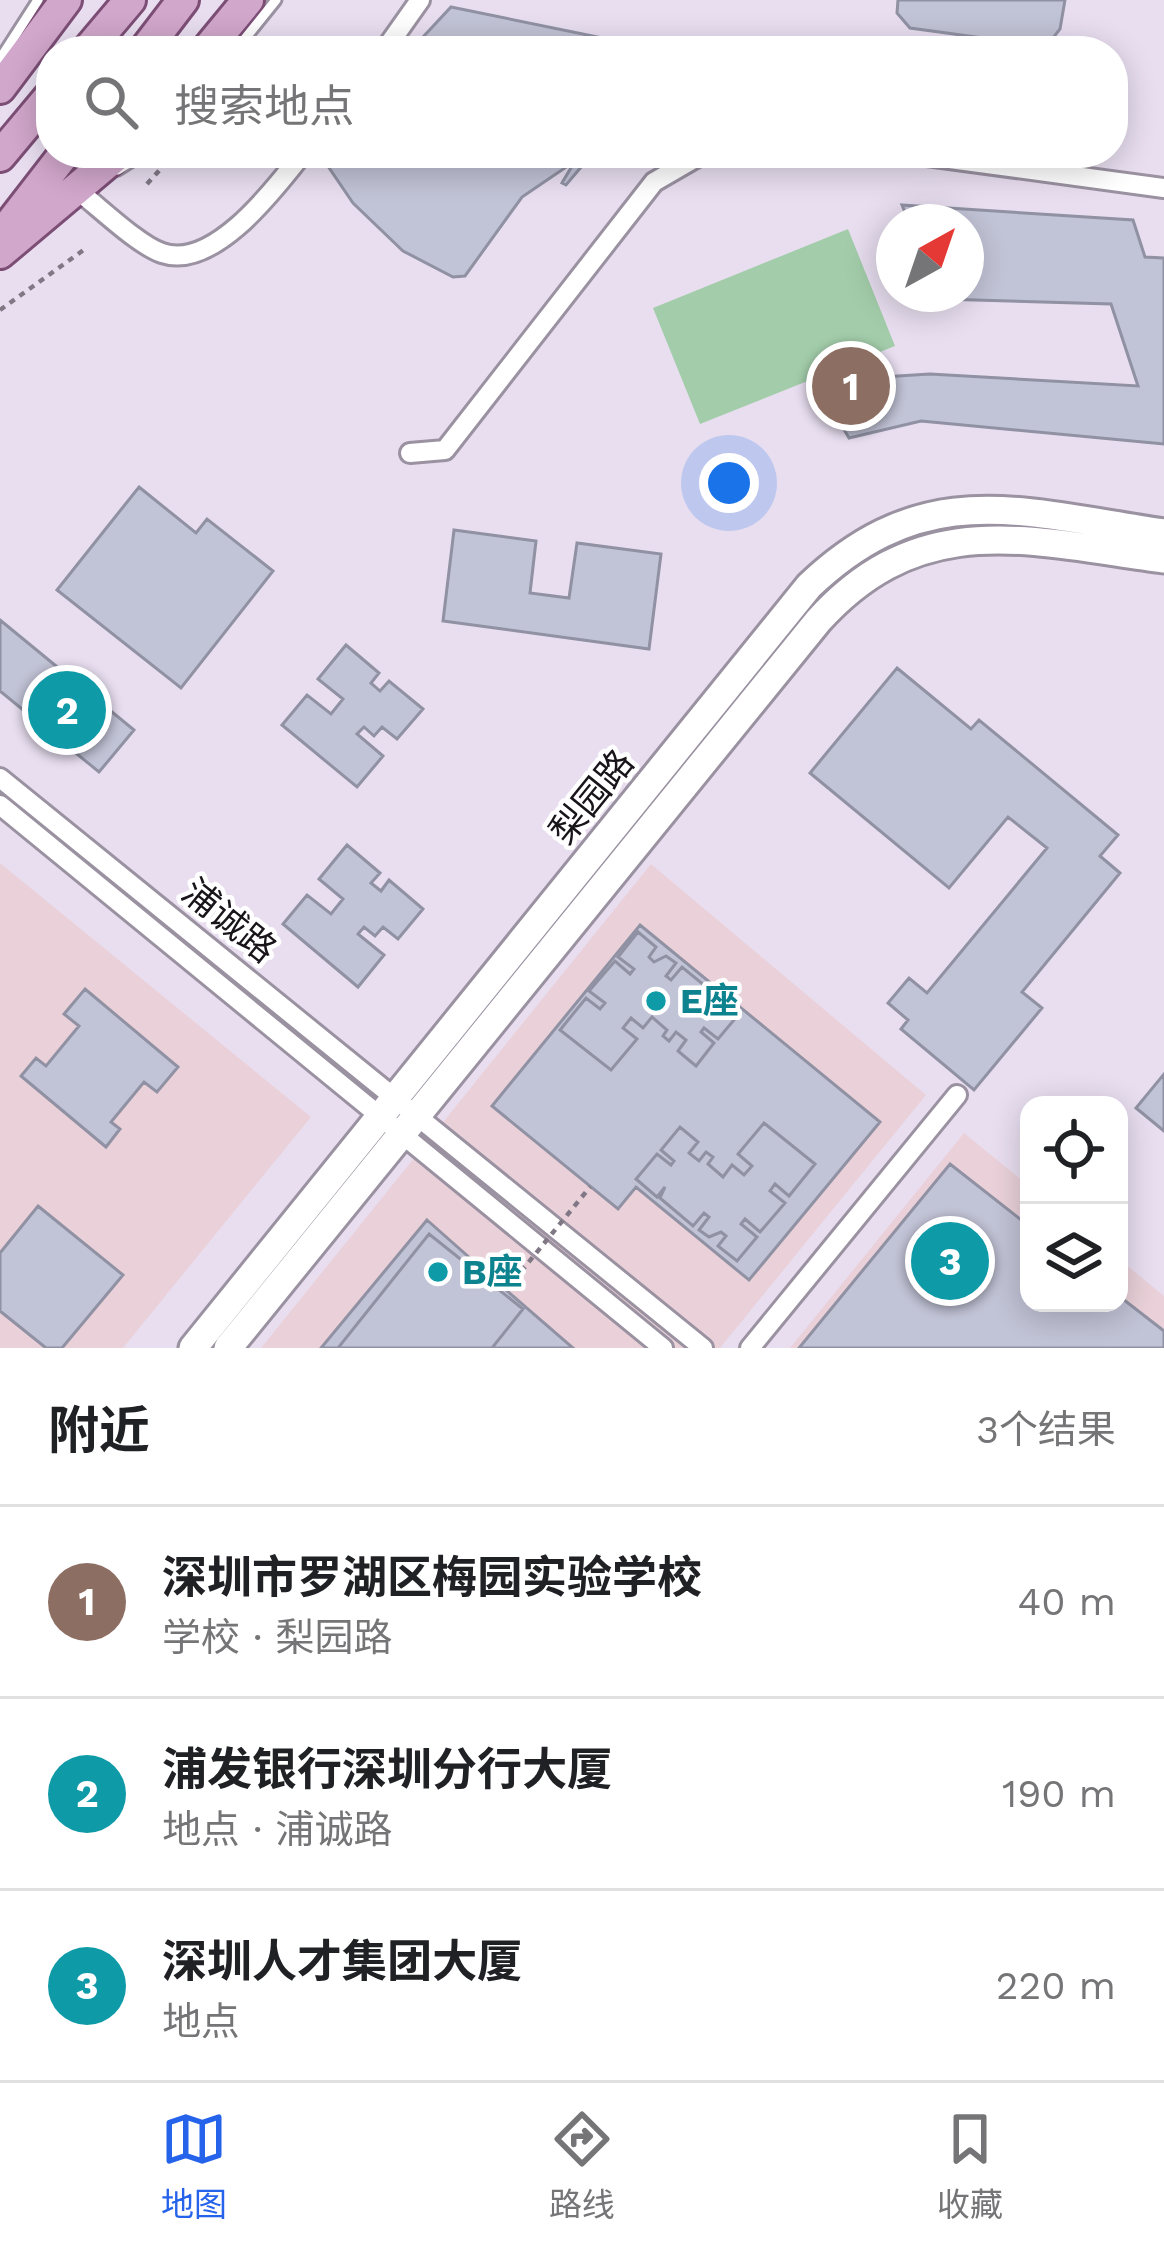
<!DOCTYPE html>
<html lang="zh">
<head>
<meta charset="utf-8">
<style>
  :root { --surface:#fff; --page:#f6f6f6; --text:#202124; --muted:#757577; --line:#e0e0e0; --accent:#2563eb }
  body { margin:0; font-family:"Work Sans","Noto Sans SC",sans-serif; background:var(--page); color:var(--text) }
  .controls { position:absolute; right:36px; bottom:36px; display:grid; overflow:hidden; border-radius:24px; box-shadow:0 6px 30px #0003 }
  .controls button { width:108px; height:108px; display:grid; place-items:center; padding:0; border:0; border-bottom:3px solid var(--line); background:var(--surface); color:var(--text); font:60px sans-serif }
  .compass { position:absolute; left:876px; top:204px; width:108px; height:108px; border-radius:50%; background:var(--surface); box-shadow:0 6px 30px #0003; rotate:40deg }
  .you { position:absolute; left:729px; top:483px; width:42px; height:42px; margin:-30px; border:9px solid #fff; border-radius:50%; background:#1a73e8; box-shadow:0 0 0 18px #1a73e833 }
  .badge { display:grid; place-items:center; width:78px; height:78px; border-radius:50%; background:var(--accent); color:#fff; font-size:39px; font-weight:700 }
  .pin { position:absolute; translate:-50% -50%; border:6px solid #fff; box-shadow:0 3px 12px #0006 }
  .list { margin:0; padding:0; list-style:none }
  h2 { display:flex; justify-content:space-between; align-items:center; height:156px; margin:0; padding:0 48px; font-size:51px }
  h2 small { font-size:39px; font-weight:400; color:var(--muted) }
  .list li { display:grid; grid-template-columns:78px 1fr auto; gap:36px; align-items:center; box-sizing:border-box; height:192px; padding:0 48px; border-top:3px solid var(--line) }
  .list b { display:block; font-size:45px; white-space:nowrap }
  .list p { margin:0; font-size:39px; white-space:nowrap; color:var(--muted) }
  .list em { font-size:39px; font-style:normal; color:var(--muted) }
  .icon { flex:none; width:66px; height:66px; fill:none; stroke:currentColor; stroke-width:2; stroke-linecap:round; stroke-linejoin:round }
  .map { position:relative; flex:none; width:1164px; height:1348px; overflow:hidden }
  .search { position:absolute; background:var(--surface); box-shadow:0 6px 30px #0003; left:36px; right:36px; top:36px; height:132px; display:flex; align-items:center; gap:30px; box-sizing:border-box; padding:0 42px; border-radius:48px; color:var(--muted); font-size:45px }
  .sheet { height:732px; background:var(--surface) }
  nav { display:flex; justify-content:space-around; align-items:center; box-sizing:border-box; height:168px; border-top:3px solid var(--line); background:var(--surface); font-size:33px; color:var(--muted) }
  nav a { display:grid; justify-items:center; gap:6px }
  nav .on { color:var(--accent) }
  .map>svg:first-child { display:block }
  .commercial { fill:#ead1d9 }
  .green { fill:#a3cdaa }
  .building { fill:#c1c3d6; stroke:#9091a3; stroke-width:3 }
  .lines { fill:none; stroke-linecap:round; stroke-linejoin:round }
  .lane-casing { stroke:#9a91a1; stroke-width:15 }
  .street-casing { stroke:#9a91a1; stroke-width:24 }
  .secondary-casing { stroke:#9a91a1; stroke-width:33 }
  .primary-casing { stroke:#7c4e76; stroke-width:36 }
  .path { stroke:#807985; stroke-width:4.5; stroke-dasharray:6 6; stroke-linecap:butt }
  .lane { stroke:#fff; stroke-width:9 }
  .street { stroke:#fff; stroke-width:18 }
  .secondary { stroke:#fff; stroke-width:27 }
  .primary { stroke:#d1a7cb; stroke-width:30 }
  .path-bridge { stroke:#807985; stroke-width:4.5; stroke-dasharray:6 6; stroke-linecap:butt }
  .culture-dot { fill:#0f9aa8; stroke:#fff; stroke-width:4.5 }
  .labels { text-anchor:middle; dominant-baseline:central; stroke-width:9; stroke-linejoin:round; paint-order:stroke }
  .street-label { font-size:36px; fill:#18141a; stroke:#fff }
  .culture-label { font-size:36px; font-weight:bold; fill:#0d838f; stroke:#fff; text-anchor:start }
</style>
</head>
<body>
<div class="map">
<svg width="1164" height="1348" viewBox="0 0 1164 1348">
  <rect width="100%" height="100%" fill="#e8def0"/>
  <!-- commercial -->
  <path class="commercial" d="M0,863L311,1117L123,1348H0Z
    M651,864L926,1095L720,1348H261Z
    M964,1133L1029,1186V1303H1119V1259L1164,1296V1348H790Z"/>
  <!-- green -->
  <path class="green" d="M848,229L895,346L700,424L653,308Z"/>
  <!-- building -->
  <path class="building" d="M898,0H1065L1060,29L1050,42L1035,45L910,28L897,13Z
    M451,7L666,51H410Z
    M319,153H593L566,185L562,183L575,161L522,197L465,276L453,277L403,251L353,203Z
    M902,205L1133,220L1145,257L1164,258V444L921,421L849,438L827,400L882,377L930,374L1138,386L1111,304L941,299L939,294H966V222H909Z
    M139,487L196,533L207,519L273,571L181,688L57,590Z
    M454,530L536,541L530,593L569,598L577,543L661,554L649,649L443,621Z
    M0,620L134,730L99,772L0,691Z
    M346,645L379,673L371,683L380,691L389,681L423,709L397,739L382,727L374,736L364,727L357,734L383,756L357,787L282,725L307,695L331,714L343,699L318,679Z
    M897,668L971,729L979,720L1118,835L1100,856L1120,873L1022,992L1042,1008L974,1090L901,1029L908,1020L888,1003L909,978L927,993L1047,848L1008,817L949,888L810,773Z
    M347,845L380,873L371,883L381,891L389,880L423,909L398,939L383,927L375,936L364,927L358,934L384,955L358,987L283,924L307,895L331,914L343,899L319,879Z
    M640,925L880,1122L749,1280L636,1187L618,1209L492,1106Z
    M638,932L656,947L649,957L654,962L666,956L676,963L666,976L671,980L682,967L715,994L707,1004L717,996L739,1014L718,1039L704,1028L701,1032L714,1043L696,1066L678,1051L686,1040L676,1032L669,1041L663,1036L667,1030L652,1017L643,1028L631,1018L623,1028L637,1039L611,1070L560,1030L586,998L600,1009L605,1003L589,991L615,961L630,974L634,969L618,957Z
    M85,989L178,1067L157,1092L144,1082L111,1122L120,1129L106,1147L21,1076L36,1058L46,1066L79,1026L64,1014Z
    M1164,1074V1131L1136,1108Z
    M764,1123L815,1164L789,1196L775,1184L770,1191L785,1203L760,1232L745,1219L741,1224L757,1237L737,1261L718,1246L726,1236L721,1232L709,1237L699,1230L709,1217L704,1213L693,1226L660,1198L665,1187L657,1197L636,1179L657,1154L671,1165L674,1161L661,1150L680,1127L698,1142L689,1153L699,1161L706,1152L713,1157L708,1164L723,1177L732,1165L744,1175L752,1166L738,1154Z
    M950,1164L1029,1226V1303H1119V1296L1164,1331V1348H799Z
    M38,1206L123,1275L62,1348H46L0,1311V1253Z
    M427,1220L506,1290L573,1348H321Z
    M429,1234L523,1309L492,1348H338Z"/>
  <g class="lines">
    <defs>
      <path id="lane" d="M235,51L276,0
        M0,59L38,0
        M118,170L145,153"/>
      <path id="street" d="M384,51L420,0
        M905,153L1164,188
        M77,190C98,206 138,245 162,253C214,271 276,187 303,153
        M410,453L445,450L654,182L704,153
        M0,778L703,1348
        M0,805L663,1348
        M750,1348L957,1095"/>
      <path id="secondary" d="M193,1348L809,586C925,476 1021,512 1164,533
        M228,1348L818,621C921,507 1029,541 1164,559"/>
      <path id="primary" d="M87,51L130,0
        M144,51L183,0
        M206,51L248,0
        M0,88L66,0
        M0,156L51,95
        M0,237L65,153
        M0,253L119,153"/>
    </defs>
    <!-- lane casing -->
    <use href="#lane" class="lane-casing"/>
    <!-- street casing -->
    <use href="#street" class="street-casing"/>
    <!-- secondary casing -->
    <use href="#secondary" class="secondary-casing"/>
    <!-- primary casing -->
    <use href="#primary" class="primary-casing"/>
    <!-- path -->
    <path class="path" d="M147,184L175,153
      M0,310L85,249"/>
    <!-- lane -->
    <use href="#lane" class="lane"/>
    <!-- street -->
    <use href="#street" class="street"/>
    <!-- secondary -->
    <use href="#secondary" class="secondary"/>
    <!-- primary -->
    <use href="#primary" class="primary"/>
    <!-- path-bridge -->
    <path class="path-bridge" d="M506,1290L590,1187"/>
  </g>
  <!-- markers -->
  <g class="culture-dot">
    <circle cx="656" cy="1001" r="12"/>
    <circle cx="438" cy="1272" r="12"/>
  </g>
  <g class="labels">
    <!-- street labels -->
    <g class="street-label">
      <text transform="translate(592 797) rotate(-51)">梨园路</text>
      <text transform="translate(229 921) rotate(39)">浦诚路</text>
    </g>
    <!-- culture labels -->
    <g class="culture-label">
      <text x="680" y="1001">E座</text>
      <text x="462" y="1272">B座</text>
    </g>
  </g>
</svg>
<div class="controls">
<button><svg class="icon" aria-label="locate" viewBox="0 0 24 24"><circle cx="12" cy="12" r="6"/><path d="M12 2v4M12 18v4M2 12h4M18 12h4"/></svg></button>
<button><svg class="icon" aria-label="layers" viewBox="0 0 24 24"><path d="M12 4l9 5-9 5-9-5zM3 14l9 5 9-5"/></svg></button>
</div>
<svg class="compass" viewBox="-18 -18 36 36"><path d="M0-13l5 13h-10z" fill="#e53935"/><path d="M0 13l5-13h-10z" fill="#757577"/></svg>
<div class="you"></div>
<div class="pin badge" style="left:851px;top:386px;background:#8d6e63">1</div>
<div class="pin badge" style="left:67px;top:710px;background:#0f9aa8">2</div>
<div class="pin badge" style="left:950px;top:1261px;background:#0f9aa8">3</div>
<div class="search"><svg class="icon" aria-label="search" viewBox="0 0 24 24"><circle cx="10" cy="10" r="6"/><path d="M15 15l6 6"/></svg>搜索地点</div>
</div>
<section class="sheet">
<h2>附近<small>3个结果</small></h2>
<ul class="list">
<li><span class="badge" style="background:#8d6e63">1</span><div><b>深圳市罗湖区梅园实验学校</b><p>学校 · 梨园路</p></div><em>40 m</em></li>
<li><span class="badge" style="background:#0f9aa8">2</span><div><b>浦发银行深圳分行大厦</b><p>地点 · 浦诚路</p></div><em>190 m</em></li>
<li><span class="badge" style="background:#0f9aa8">3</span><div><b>深圳人才集团大厦</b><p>地点</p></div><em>220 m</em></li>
</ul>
</section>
<nav>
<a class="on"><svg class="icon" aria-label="map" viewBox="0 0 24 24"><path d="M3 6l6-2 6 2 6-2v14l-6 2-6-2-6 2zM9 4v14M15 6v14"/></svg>地图</a>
<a><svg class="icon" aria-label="directions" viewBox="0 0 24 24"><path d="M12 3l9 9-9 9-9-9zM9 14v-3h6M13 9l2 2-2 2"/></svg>路线</a>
<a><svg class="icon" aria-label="saved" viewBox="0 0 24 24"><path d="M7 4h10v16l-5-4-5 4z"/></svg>收藏</a>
</nav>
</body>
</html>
